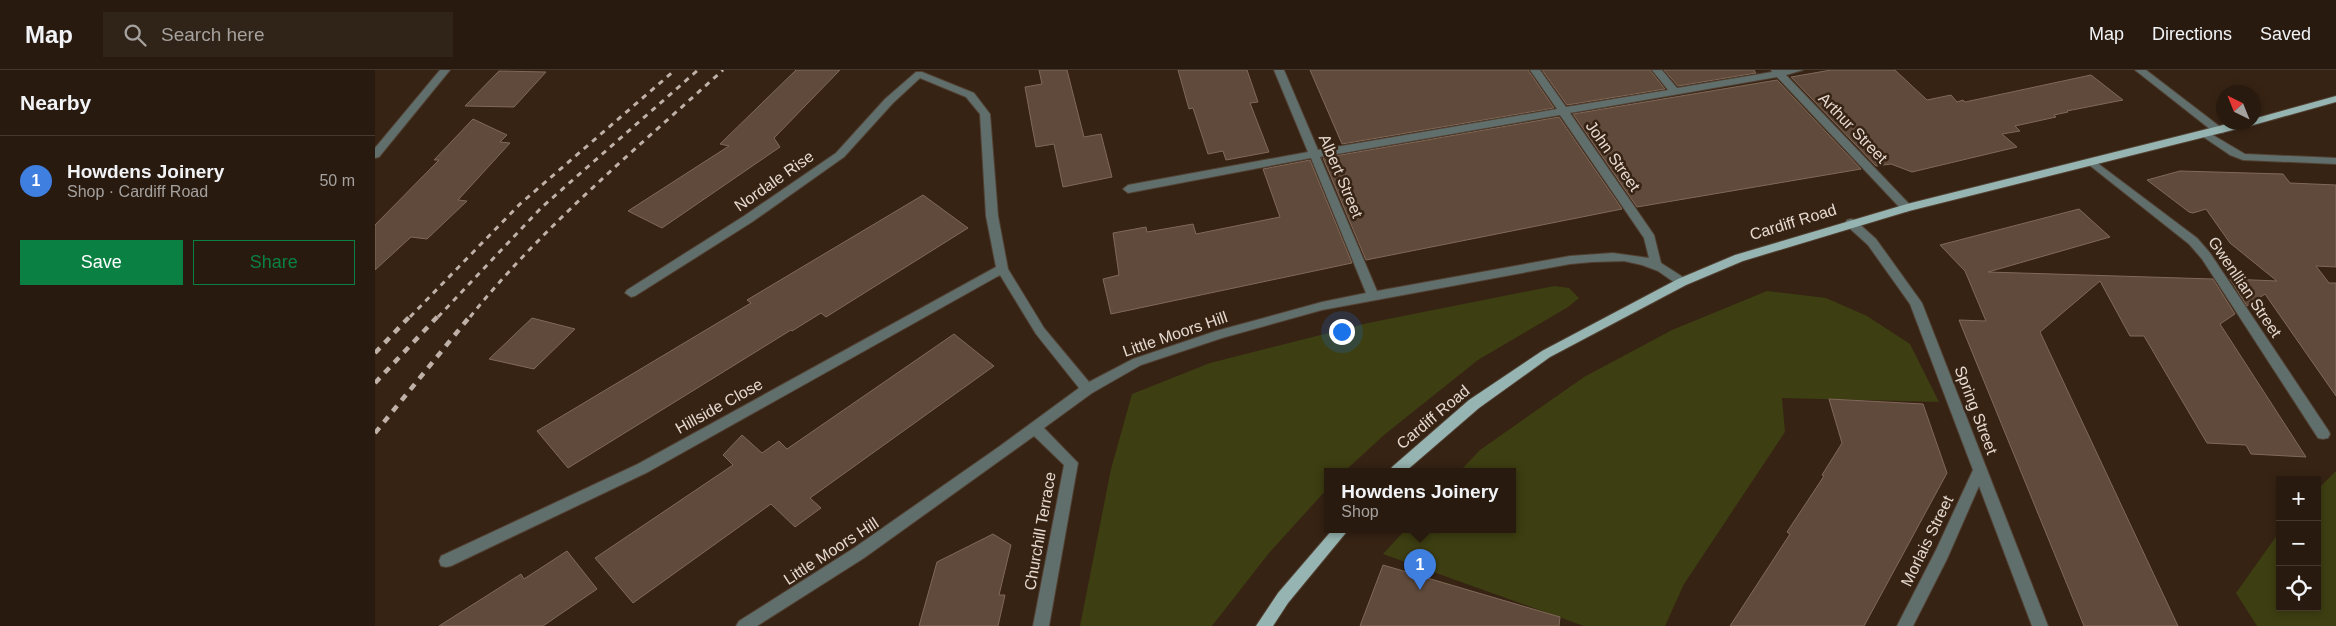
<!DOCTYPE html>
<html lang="en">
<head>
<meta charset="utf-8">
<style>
  :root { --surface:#281a0f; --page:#302318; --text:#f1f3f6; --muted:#a5a19e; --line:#44382f; --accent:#0b8043 }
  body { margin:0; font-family:Helvetica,sans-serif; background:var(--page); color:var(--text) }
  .controls { position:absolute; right:15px; bottom:15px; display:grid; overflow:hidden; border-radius:0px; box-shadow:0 2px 8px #0003 }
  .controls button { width:45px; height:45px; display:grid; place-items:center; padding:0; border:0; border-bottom:1px solid var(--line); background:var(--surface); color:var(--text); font:25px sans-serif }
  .compass { position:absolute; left:1841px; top:15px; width:45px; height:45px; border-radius:50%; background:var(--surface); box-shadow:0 2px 8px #0003; rotate:317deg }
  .you { position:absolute; left:966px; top:261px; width:18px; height:18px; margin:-12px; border:4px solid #fff; border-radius:50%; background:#1a73e8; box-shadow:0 0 0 8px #1a73e833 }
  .badge { display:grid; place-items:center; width:32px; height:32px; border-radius:50%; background:var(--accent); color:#fff; font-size:16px; font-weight:700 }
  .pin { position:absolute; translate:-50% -41px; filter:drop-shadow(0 1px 2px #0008) }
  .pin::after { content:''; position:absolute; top:26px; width:18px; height:15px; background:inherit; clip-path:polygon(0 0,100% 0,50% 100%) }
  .popup { position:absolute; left:949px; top:398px; width:192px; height:65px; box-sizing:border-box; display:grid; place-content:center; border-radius:0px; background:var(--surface); filter:drop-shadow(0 1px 4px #0005); font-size:16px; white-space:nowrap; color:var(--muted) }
  .popup b { font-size:19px; color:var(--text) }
  .popup::after { content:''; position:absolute; left:50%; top:100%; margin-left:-10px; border:10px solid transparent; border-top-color:var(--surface) }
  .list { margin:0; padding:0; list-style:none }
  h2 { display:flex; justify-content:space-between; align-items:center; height:65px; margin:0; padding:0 20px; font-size:21px }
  h2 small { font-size:16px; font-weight:400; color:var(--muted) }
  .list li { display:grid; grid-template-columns:32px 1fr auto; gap:15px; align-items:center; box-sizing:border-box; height:90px; padding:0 20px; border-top:1px solid var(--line) }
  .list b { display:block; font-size:19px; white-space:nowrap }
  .list p { margin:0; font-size:16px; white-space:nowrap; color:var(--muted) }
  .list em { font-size:16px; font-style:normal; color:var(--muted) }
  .actions { display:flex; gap:10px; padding:15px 20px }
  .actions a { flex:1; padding:11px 0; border:1px solid var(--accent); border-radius:0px; text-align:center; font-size:18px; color:var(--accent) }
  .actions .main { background:var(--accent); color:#fff }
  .icon { flex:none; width:28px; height:28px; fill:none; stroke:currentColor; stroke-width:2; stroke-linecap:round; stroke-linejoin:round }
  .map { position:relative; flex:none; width:1961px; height:556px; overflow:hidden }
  header { display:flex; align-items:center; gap:30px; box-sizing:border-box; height:70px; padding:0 25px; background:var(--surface); border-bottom:1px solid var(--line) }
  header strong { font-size:24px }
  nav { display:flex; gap:28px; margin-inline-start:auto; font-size:18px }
  .search { width:350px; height:45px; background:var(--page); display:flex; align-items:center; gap:12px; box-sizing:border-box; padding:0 18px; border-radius:0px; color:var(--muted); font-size:19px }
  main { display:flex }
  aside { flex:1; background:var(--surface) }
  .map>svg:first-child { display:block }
  .green { fill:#3d3e11 }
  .building { fill:#604a3b; stroke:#816959 }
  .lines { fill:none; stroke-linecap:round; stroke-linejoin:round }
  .minor-casing { stroke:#524032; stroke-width:2 }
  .major-casing { stroke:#524032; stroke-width:2 }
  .minor { fill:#606e6c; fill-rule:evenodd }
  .major { fill:#96b4b1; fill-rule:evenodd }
  .rail-far1 { stroke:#bfb1a7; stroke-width:3; stroke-dasharray:5.5 5.5; stroke-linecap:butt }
  .rail { stroke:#bfb1a7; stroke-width:4.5; stroke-dasharray:7 7; stroke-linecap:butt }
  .labels { text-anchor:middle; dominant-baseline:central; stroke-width:5; stroke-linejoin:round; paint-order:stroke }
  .street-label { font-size:16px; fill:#e6d9d0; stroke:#362314 }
</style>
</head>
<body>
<header>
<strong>Map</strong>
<div class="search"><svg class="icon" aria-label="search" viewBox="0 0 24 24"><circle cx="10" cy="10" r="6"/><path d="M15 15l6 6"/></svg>Search here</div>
<nav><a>Map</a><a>Directions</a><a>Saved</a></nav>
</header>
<main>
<aside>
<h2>Nearby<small></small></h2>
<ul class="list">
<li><span class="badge" style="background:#3f7fe0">1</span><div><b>Howdens Joinery</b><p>Shop · Cardiff Road</p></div><em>50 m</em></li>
</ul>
<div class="actions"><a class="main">Save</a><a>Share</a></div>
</aside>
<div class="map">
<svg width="1961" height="556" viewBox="0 0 1961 556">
  <rect width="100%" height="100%" fill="#362314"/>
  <!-- green -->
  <path class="green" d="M1179,216L1194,218L1204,228L1193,237L1103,290L1009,365L970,401H952V419L894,483L837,556H705L736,399L757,324L835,293L993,253Z
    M1392,221L1451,228L1492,246L1535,274L1564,332L1407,328L1410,362L1309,514L1290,556H1209L1008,484L1031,459H1138V401H1085L1105,380L1209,307L1297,260Z
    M1961,401V556H1882L1861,523L1905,461V537H1942V420Z"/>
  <!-- building -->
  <path class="building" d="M421,0H465L399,68L405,77L287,158L253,141L354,76L345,74Z
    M664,0H692L709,67L726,64L737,107L688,117L679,74L661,77L657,56L650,17L667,14Z
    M803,0H872L883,32L875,33L894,82L851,90L848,81L833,84L818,38L814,39Z
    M935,0H1153L1179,38L967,74Z
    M1167,0H1275L1290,19L1192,35Z
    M1289,0H1379L1381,3L1303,16Z
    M1456,0H1520L1552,30L1576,25L1582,32L1588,30L1590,32L1716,5L1748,30L1692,41L1693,42L1679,45L1681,47L1640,56L1645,61L1627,64L1642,77L1537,102L1516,94L1501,96L1416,7Z
    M124,1L171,2L139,37L90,36Z
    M1402,10L1486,99L1262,137L1198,44Z
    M1184,47L1247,139L991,190L948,88Z
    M98,49L132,65L125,72L135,73L83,130L92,131L52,169L36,167L0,200V155L64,90H59Z
    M935,90L977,193L736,244L728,209L744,205L738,163L771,157L772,162L818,154L821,164L905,147L888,99Z
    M1805,101L1908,104L1915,113L1961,115V197L1941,196L1954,213H1961V326L1890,224L1872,236L1855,209L1902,211L1855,173L1831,139L1818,143L1814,142L1772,110Z
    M548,125L593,158L451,247L446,243L417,261L416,260L193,398L162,361L376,233L372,230Z
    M1704,139L1735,167L1613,202L1838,209L1860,244L1845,254L1931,387L1876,384L1871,375L1832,373L1769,266H1755L1725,211L1665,262L1803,556H1709L1584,250L1611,251L1590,201L1565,175Z
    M157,248L200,259L159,299L114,289Z
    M579,264L619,296L435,428L446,438L420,457L396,434L258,533L220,488L358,395L348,385L367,365L387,383L404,371L412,379Z
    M1454,329L1548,334L1572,403L1489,556H1355L1415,464L1412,462L1449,406L1447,405L1467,373Z
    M618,464L636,475L624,525H630L623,556H544L562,492Z
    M192,481L222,519L168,556H64L146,504L149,509Z
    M1008,495L1185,547L1184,556H985Z"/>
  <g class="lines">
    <defs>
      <path id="minor" d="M65,0H75L4,87L0,88V78Z
        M899,0H909L943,80L1182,39L1155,0H1165L1191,37L1293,20L1277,0H1287L1302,18L1397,2L1396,0H1428L1411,5L1538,138L1532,142L1528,141L1402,7L1195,43L1279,165L1286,193L1311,209L1313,212L1311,215H1303L1283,201L1267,195L1249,191L1217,192L1195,194L947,240L847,268L766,295L717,323L669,358L703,393L674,556H658L689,395L659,366L489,488L382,556H361L364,551L479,478L625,376L704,318L661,264L625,205L273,402L76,496L71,497L66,496L64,491L66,486L263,394L621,197L611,146L605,44L591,27L545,8L518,33L469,87L377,152L260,226L256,227L250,223L252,220L369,146L461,83L510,29L541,2H547L599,23L615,44L623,146L633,199L669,258L714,312L758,289L841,261L947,232L991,223L936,88L753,123L748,119L753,115L933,82ZM1185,45L1269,168L1274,188L1238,183L1195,186L1002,221L945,87Z
        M1760,0H1771L1848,59V63H1840Z
        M1831,61L1870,84L1961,88V94L1868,90L1855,85L1827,66V62Z
        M1717,89L1822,168L1835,183L1953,360L1955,364L1953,368L1948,369L1943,368L1827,189L1814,174L1713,94V90Z
        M1476,149L1480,150L1501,169L1547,233L1673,556H1657L1604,416L1572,489L1538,556H1522L1561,480L1598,400L1535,234L1493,175L1472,156L1470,153L1472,150Z"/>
      <path id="major" d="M1961,26V32L1882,54L1534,141L1368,191L1311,215L1175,287L1104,338L1031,401H1015L1017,397L1094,330L1167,281L1303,209L1360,185L1532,134L1860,52H1878V49Z
        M958,459H974L913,533L898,556H881L903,523Z"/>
    </defs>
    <!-- minor casing -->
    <use href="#minor" class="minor-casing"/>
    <!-- major casing -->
    <use href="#major" class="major-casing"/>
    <!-- minor -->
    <use href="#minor" class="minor"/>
    <!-- major -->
    <use href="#major" class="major"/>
    <!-- rail-far1 -->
    <path class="rail-far1" d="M35,247L145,134L300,0
      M63,247L167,137L323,0
      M95,247C169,155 261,79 348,0"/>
    <!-- rail -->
    <path class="rail" d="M0,283L36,245
      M0,313L64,245
      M0,363L96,245"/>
  </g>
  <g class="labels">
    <!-- street labels -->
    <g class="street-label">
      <text transform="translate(1478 58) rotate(46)">Arthur Street</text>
      <text transform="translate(1238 86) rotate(55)">John Street</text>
      <text transform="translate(966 106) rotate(67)">Albert Street</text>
      <text transform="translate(399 111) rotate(-35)">Nordale Rise</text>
      <text transform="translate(1418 152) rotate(-17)">Cardiff Road</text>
      <text transform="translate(1870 217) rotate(56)">Gwenllian Street</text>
      <text transform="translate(800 264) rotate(-19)">Little Moors Hill</text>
      <text transform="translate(344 336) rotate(-29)">Hillside Close</text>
      <text transform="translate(1601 340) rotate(69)">Spring Street</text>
      <text transform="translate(1058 347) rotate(-40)">Cardiff Road</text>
      <text transform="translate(665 461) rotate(-80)">Churchill Terrace</text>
      <text transform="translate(1552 471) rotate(-64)">Morlais Street</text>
      <text transform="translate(456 481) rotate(-33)">Little Moors Hill</text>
    </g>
  </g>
</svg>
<div class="controls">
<button>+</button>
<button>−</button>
<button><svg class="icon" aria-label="locate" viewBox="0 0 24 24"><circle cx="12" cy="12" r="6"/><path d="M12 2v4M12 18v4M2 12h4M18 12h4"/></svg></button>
</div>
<svg class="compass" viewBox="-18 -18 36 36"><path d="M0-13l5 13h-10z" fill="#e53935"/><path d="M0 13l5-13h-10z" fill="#a5a19e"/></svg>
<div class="you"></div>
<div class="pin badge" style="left:1045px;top:520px;background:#3f7fe0">1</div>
<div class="popup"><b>Howdens Joinery</b>Shop</div>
</div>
</main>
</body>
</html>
